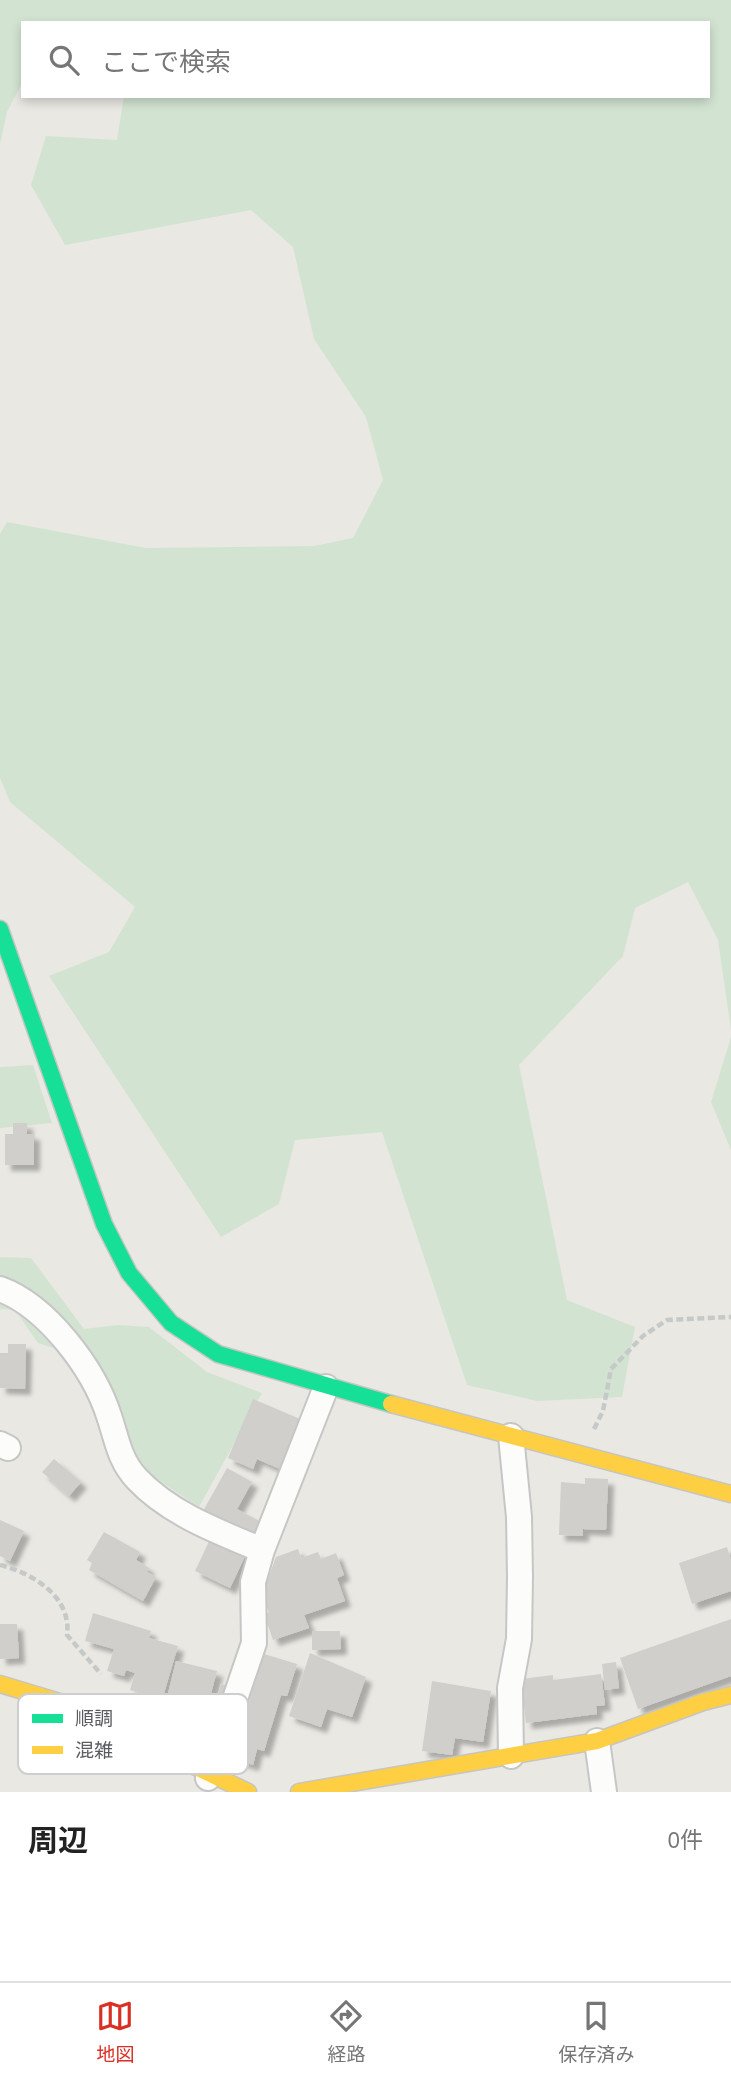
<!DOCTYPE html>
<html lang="ja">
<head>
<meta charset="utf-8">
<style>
  :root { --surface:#fff; --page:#f2f2f2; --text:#222; --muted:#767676; --line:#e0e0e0; --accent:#d93025 }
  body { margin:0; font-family:"PT Sans","Noto Sans JP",sans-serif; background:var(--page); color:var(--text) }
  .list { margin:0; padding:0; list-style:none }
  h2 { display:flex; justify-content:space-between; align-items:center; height:91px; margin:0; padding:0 28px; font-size:30px }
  h2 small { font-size:23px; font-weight:400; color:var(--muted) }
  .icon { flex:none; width:38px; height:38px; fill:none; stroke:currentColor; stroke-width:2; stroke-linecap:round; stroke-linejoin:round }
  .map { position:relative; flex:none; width:731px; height:1792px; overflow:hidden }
  .search { position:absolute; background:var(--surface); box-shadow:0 4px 10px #0003; left:21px; right:21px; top:21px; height:77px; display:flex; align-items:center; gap:18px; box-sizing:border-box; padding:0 24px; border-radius:0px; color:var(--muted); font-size:26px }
  .sheet { height:189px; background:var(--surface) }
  nav { display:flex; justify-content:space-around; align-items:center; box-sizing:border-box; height:98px; border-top:2px solid var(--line); background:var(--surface); font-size:19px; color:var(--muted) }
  nav a { display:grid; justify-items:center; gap:4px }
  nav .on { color:var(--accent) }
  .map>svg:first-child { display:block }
  .green { fill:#d2e4d1 }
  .building { fill:#d0cfcc; filter:url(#shadow) }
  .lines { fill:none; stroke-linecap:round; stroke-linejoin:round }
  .street-casing { stroke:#c6c6c6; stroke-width:28 }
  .fast-casing { stroke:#c5c5c3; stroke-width:19 }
  .slow-casing { stroke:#c5c5c3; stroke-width:19 }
  .path { stroke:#c5c9c7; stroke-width:4.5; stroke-dasharray:7 3.5; stroke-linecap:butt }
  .street { stroke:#fcfcfb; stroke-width:24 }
  .fast { stroke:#16e098; stroke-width:16 }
  .slow { stroke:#ffcf43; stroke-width:16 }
  .key { fill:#fff; stroke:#ceced0; stroke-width:2 }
  .key-label { font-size:19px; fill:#5a5c61 }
</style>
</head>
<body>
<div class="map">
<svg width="731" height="1792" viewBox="0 0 731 1792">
  <defs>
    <filter id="shadow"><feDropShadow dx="6" dy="6" stdDeviation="2" flood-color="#0004"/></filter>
  </defs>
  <rect width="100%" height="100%" fill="#e9e8e3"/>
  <!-- green -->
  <path class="green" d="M0,0H731V1030L718,940L688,882L635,908L623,956L519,1065L567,1300L635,1327L622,1397L537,1401L467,1385L382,1132L295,1140L279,1204L221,1237L49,976L109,952L135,907L10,802L0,778V534L7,522L146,548L314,546L353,538L383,480L366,417L314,339L293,247L251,210L65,245L31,185L46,136L117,140L124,96H708V23H23V81L7,112L0,144Z
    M731,1037V1150L711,1102Z
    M33,1065L52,1123L0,1128V1067Z
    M0,1257L31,1258L84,1329L118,1325L149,1327L207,1372L262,1393L199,1507L149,1474L129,1446L89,1359L38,1343L15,1310L0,1309Z"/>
  <!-- building -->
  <path class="building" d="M13,1123H27V1134H34V1165H5V1134H13Z
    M8,1344H26L25,1389L0,1388V1353H8Z
    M253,1399L300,1419L296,1429L303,1433L287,1472L257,1459L253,1469L228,1458Z
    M54,1459L81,1482L69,1496L42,1472Z
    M227,1468L252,1482L237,1509L265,1524L255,1541L202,1513Z
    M585,1478L608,1479L606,1530L583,1529V1536L559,1535L561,1482L585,1484Z
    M0,1520L24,1531L10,1561L0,1556Z
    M104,1532L140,1552L136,1560L149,1568L147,1572L156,1577L143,1601L89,1570L92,1563L87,1560Z
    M212,1535L247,1552L230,1588L195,1571Z
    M727,1547L731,1560V1591L692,1604L679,1563Z
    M298,1549L301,1558L318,1552L321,1559L336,1553L344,1575L337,1578L345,1601L304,1615L309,1628L273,1640L264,1614L269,1612L262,1595L276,1557Z
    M93,1613L151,1631L149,1638L178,1646L162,1700L130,1690L135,1673L126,1670L124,1676L107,1671L114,1649L85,1641Z
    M731,1619V1676L638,1709L620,1658Z
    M0,1624H17L19,1658L0,1659Z
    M312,1631H340L341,1649L312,1650Z
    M310,1653L366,1677L352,1717L327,1709L321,1727L289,1716Z
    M264,1654L297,1664L287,1696L281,1695L264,1751L257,1749L253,1765L231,1758Z
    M176,1661L217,1671L203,1723L173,1715L176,1704L166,1702Z
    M616,1662L619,1688L605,1690L602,1664Z
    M601,1674L605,1705L596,1706L597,1714L526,1723L521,1679L553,1675V1680Z
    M432,1681L491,1691L483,1742L455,1738L452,1755L422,1751Z
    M221,1684L232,1687L225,1711L214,1708Z"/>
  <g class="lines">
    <defs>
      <path id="street" d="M0,1289C47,1306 94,1369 109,1416C117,1439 119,1460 137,1479C170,1514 219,1532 262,1550
        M511,1436L519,1517L520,1577L519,1639L510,1688L511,1756
        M0,1444L8,1448
        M597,1741L604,1792
        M208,1778L254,1643L253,1582L262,1550L326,1387"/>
      <path id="fast" d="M0,929L104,1224L129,1273L171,1323L218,1354L391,1404"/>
      <path id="slow" d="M391,1404L731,1494
        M0,1684L63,1703L248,1792
        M299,1792L597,1741L703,1702L731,1695"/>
    </defs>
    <!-- street casing -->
    <use href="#street" class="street-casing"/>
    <!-- fast casing -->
    <use href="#fast" class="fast-casing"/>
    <!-- slow casing -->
    <use href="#slow" class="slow-casing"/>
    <!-- path -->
    <path class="path" d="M594,1429L603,1411L611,1369L643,1336L667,1320L731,1317
      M0,1565C33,1573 72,1597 67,1635L101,1674"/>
    <!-- street -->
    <use href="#street" class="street"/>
    <!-- fast -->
    <use href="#fast" class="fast"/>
    <!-- slow -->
    <use href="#slow" class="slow"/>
  </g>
  <!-- legend -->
  <rect x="18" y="1694" width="230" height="80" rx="10" class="key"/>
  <rect x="32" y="1714" width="31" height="9" fill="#16e098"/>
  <rect x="32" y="1746" width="31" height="8" fill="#ffcf43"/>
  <g class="key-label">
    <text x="75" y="1725">順調</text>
    <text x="75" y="1757">混雑</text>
  </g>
</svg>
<div class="search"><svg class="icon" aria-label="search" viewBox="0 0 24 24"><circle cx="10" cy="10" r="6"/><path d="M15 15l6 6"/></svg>ここで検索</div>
</div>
<section class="sheet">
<h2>周辺<small>0件</small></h2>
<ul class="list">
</ul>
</section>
<nav>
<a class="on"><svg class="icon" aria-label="map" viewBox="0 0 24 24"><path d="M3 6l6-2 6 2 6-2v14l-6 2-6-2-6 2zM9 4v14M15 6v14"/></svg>地図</a>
<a><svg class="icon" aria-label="directions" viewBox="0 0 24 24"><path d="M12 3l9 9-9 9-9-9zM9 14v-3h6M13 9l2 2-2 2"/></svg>経路</a>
<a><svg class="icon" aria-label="saved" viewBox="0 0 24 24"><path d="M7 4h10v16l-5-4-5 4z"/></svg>保存済み</a>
</nav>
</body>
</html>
